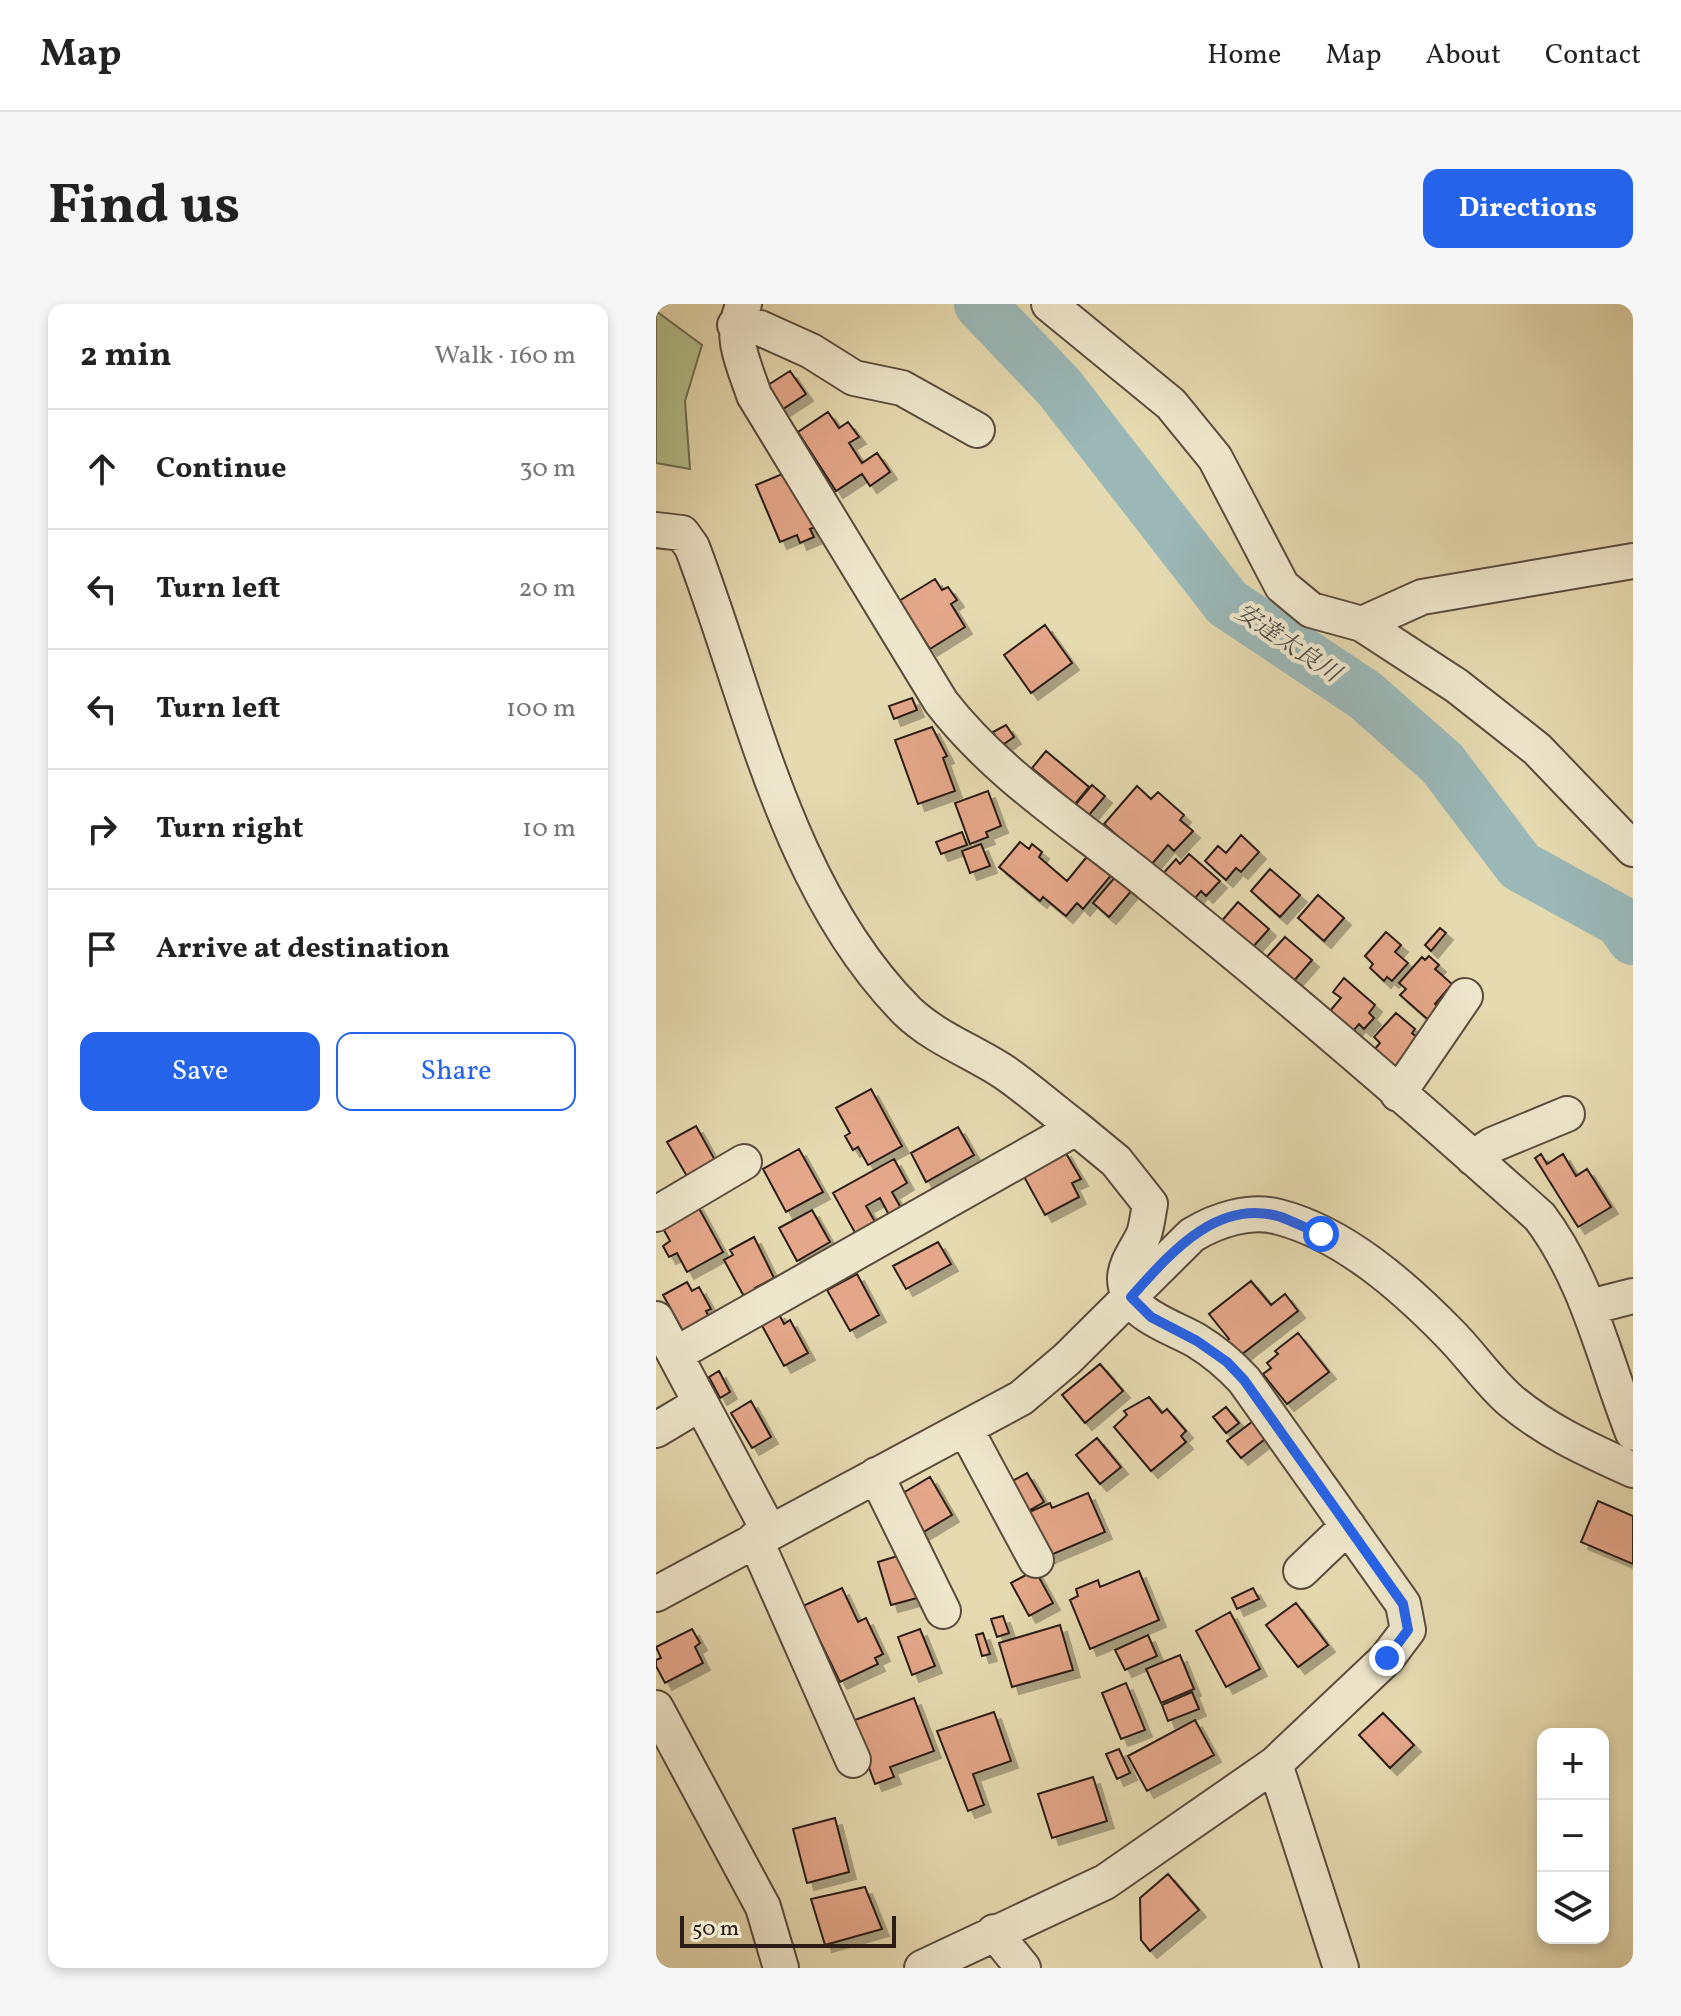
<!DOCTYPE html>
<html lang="en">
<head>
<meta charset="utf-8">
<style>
  :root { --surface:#fff; --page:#f6f6f6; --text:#222; --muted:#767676; --line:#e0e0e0; --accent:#2563eb }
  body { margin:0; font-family:Vollkorn,"Noto Serif JP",serif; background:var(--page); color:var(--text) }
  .controls { position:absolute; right:24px; bottom:24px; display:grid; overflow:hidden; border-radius:16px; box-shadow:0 4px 12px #0003 }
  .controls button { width:72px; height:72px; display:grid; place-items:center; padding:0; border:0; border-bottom:2px solid var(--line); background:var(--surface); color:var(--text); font:40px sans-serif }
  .scale { position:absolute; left:24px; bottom:20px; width:216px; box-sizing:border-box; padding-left:8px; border:4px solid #2c1d17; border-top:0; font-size:22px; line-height:28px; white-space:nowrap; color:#2c1d17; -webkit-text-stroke:6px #efe7cc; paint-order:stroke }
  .stop { position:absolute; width:24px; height:24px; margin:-18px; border:6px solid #2563eb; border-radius:50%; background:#fff }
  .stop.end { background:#2563eb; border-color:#fff; box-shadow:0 2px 8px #0008 }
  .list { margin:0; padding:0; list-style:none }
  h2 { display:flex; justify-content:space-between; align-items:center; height:104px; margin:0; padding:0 32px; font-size:34px }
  h2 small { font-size:26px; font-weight:400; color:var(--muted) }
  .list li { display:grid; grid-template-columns:52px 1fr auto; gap:24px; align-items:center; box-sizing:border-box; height:120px; padding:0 32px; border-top:2px solid var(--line) }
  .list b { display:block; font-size:30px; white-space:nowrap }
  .list em { font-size:26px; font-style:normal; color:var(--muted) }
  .actions { display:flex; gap:16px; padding:24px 32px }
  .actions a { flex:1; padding:18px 0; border:2px solid var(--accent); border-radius:16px; text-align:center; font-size:28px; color:var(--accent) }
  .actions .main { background:var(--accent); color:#fff }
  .icon { flex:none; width:44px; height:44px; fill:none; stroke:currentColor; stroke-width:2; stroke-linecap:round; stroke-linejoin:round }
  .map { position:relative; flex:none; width:977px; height:1664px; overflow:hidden; border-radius:16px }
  header { display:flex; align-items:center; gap:48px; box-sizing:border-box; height:112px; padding:0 40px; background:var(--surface); border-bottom:2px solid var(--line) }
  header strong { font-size:38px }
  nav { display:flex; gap:44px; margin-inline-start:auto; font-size:28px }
  .intro { display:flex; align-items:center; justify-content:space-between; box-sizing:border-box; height:192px; padding:0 48px }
  h1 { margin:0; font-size:56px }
  .button { padding:20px 36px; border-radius:16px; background:var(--accent); color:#fff; font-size:28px; font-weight:700 }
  main { display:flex; gap:48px; padding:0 48px }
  aside { flex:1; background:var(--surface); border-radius:16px; box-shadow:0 4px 12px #0003 }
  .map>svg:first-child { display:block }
  .green { fill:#b4c08c; stroke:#706e52; stroke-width:2 }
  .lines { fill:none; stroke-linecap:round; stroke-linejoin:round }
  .river { stroke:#9bb8b7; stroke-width:52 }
  .building { fill:#e4a789; stroke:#2c1d17; stroke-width:2; filter:url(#shadow) }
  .minor-casing { stroke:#5a4c3d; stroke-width:38 }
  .minor { stroke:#efe7cc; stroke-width:34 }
  .route { stroke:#2563eb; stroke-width:10 }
  .labels { text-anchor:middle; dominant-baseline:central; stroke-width:8; stroke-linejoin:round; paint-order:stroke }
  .water-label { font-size:24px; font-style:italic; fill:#4d4c47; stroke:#efe7cc }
</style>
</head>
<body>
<header>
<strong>Map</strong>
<nav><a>Home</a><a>Map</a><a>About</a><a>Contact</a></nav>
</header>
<div class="intro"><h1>Find us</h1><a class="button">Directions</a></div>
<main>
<aside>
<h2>2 min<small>Walk · 160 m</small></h2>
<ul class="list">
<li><svg class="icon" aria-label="ahead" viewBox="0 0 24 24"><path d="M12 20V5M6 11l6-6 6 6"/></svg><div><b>Continue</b></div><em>30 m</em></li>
<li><svg class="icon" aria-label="left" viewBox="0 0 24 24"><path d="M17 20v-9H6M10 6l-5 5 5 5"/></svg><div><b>Turn left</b></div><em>20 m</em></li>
<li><svg class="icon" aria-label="left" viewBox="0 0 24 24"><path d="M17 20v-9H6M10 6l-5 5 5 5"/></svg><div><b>Turn left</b></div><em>100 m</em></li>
<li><svg class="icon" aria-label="right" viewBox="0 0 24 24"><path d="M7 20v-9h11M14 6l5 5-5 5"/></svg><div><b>Turn right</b></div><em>10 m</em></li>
<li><svg class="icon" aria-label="arrive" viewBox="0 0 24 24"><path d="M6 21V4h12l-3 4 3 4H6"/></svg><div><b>Arrive at destination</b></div></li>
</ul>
<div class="actions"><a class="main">Save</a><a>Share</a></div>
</aside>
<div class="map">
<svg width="977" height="1664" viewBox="0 0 977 1664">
  <defs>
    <filter id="shadow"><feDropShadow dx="7" dy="7" stdDeviation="0" flood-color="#0004"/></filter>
  </defs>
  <rect width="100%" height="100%" fill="#e6dab0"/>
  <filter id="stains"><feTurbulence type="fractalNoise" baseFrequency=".0025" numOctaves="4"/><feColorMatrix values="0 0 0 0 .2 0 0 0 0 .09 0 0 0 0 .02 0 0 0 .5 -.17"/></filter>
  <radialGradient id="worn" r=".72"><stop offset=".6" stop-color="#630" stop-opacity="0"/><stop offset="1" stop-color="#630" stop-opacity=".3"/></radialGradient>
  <!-- green -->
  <path class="green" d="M0,7L46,41L29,97L34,165L0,159Z"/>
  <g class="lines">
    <!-- river -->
    <path class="river" d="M324,0L403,83L571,299L709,391L786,459L864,562L964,617L977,635"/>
  </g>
  <!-- building -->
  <path class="building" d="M134,67L150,90L127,105L112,81Z
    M172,108L183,124L192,118L203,133L193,139L206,159L221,149L234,168L214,182L206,170L180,187L142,128Z
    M131,168L143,198L153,194L164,221L154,225L158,233L144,239L141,231L124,238L100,181Z
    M279,275L286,286L292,283L301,296L295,300L309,323L274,345L243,297Z
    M389,321L416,359L375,389L348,351Z
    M256,394L261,406L238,415L233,402Z
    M350,421L358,433L345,442L337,428Z
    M276,423L291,452L287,454L299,487L262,500L239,436Z
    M390,447L433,483L419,500L376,464Z
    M436,481L449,492L433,511L420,500Z
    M481,482L495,495L502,488L528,511L524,516L537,527L518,547L512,541L495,561L448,520Z
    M332,487L345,522L330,528L332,533L314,540L299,499Z
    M306,528L311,541L285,550L280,538Z
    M585,531L603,548L585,568L580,564L570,576L549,557L562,542L570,549Z
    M364,538L373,545L376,540L386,548L383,553L411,577L434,549L457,569L427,605L421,599L410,612L387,593L384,597L343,563Z
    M325,540L334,562L314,569L306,547Z
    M533,550L564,577L550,592L545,587L534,600L504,573L520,555L524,560Z
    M614,565L644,591L624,613L595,587Z
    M460,572L477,585L453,613L437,599Z
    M662,591L688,614L668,637L642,614Z
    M582,598L613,625L595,645L564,619Z
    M784,624L790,629L775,647L769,641Z
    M730,628L745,641L739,648L752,659L736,677L731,673L728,677L714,664L717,660L709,652Z
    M629,633L656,656L636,679L609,655Z
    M773,652L783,661L779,665L796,680L779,700L787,708L777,720L744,691L750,685L743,679L766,653L769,656Z
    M688,674L719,701L713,709L718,714L708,725L703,720L697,727L674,707L685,694L677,688Z
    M740,709L759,725L756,729L764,736L738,765L717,747L724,739L718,733Z
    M215,785L246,842L212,861L202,843L197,846L189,832L194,829L180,804Z
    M40,822L60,858L32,874L11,838Z
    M302,823L318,851L270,878L255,849Z
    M143,845L167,888L130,908L107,865Z
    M408,846L425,875L416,879L423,893L389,911L366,869Z
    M885,850L891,860L907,850L920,872L931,865L955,903L922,923L879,854Z
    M238,855L251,879L236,888L245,904L233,911L224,894L210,902L222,923L202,934L177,889Z
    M40,899L67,948L31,968L21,949L13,953L7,942L14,937L4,919Z
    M156,906L174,938L141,957L123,924Z
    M98,933L118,974L99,984L102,989L90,996L68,956L77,951L74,946Z
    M282,938L295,960L250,985L237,962Z
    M201,970L223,1011L194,1027L171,986Z
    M595,977L615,1001L629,990L642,1007L581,1054L568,1038L573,1035L553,1010Z
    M31,978L36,987L43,983L55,1005L50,1007L55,1017L36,1028L34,1022L27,1027L7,991Z
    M122,1008L128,1020L134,1016L152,1049L128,1062L104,1018Z
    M642,1029L673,1068L631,1100L607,1070L615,1064L611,1059L622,1050L619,1047Z
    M444,1060L467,1087L429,1119L406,1091Z
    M63,1067L74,1088L64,1094L53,1073Z
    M493,1093L506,1109L511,1105L530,1127L525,1132L530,1138L495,1167L458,1123L471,1111L468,1107Z
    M95,1097L115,1133L96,1144L75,1109Z
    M570,1103L583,1119L570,1129L557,1113Z
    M601,1114L614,1131L585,1154L571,1137Z
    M441,1134L465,1163L444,1180L420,1151Z
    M371,1169L388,1198L367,1210L351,1180Z
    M274,1173L296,1211L264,1230L242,1192Z
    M432,1189L449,1228L390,1253L371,1209L394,1199L396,1204Z
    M942,1197L977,1212V1260L925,1238Z
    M248,1250L261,1294L235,1301L222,1258Z
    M379,1266L397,1299L373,1312L355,1279Z
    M483,1267L503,1316L434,1345L414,1296L422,1292L420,1285L442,1276L444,1283Z
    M186,1284L202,1318L210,1314L227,1350L219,1354L222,1360L184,1378L147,1302Z
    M597,1284L603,1295L581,1305L576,1294Z
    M640,1299L672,1341L642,1363L610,1321Z
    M574,1308L604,1365L570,1383L540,1327Z
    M347,1312L353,1329L341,1333L335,1315Z
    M404,1321L417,1366L356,1383L343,1339Z
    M36,1325L44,1339L39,1343L47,1359L9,1379L0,1362V1356L5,1354L0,1343Z
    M264,1325L279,1362L256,1371L242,1333Z
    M327,1329L334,1350L326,1352L320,1331Z
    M492,1331L501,1352L469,1366L459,1346Z
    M524,1351L538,1385L505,1399L490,1365Z
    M470,1379L489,1426L465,1435L446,1389Z
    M536,1388L543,1405L512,1417L506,1401Z
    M258,1394L278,1447L234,1463L238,1473L219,1480L196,1417Z
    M338,1408L355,1457L317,1470L328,1501L312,1507L281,1427Z
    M727,1409L758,1441L734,1464L703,1431Z
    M539,1416L558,1451L491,1487L472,1452Z
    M463,1445L474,1469L461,1475L450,1450Z
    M437,1473L451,1517L396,1534L382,1490Z
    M179,1514L193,1568L151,1579L137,1525Z
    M512,1570L543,1606L494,1647L485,1636L484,1594Z
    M209,1583L226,1625L169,1641L155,1595Z"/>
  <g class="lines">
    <defs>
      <path id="minor" d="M88,0C72,32 88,60 98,91L285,398C342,472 423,522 495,581C627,687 757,799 884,913C932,977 948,1055 977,1129
        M393,0L515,100L559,154L626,282L655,306L706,320L766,293L977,257
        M79,21L104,24L155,47L198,74L246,84L321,126
        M0,226L26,229L36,243C95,398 131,586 251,707C279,734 316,747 348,768C373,785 396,806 420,824
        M706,320L801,382L881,445L977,545
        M742,790L809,692
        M817,854L836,841L911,810
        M0,910L88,858
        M934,1003L977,992
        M0,1015L114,1229
        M20,1050L420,824L460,857L494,900C492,910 491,921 488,930C482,944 469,959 469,975C470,1011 516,1022 541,1037C559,1048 574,1061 588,1076L747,1300L752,1326L731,1354L619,1460L449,1578L266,1664
        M309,1124L380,1256
        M0,1126L45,1099
        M220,1171L287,1307
        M99,1235L197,1456
        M645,1267L692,1222
        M0,1290L365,1094L411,1055L536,931C561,916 594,905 623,913C688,930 747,982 793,1029C815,1051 832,1077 855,1097C892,1128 933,1146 977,1166
        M0,1404L107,1603L125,1664
        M619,1460L685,1664
        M338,1628L367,1664"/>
    </defs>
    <!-- minor casing -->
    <use href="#minor" class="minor-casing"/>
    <!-- minor -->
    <use href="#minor" class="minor"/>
  </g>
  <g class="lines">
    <!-- route -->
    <path class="route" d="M665,930C652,925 638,918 625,913C560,893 512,952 475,993L495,1013L541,1037L571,1058L588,1076L747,1300L752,1326L731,1354"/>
  </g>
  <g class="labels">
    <!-- water labels -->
    <g class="water-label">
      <text transform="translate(631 340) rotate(34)">安達太良川</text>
    </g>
  </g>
  <rect width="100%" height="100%" filter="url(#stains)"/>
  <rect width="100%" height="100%" fill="url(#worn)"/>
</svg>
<div class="controls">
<button>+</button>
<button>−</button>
<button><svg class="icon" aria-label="layers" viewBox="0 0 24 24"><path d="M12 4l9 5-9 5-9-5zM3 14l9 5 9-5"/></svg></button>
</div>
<div class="scale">50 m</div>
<div class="stop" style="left:665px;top:930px"></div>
<div class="stop end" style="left:731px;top:1354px"></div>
</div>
</main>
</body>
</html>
